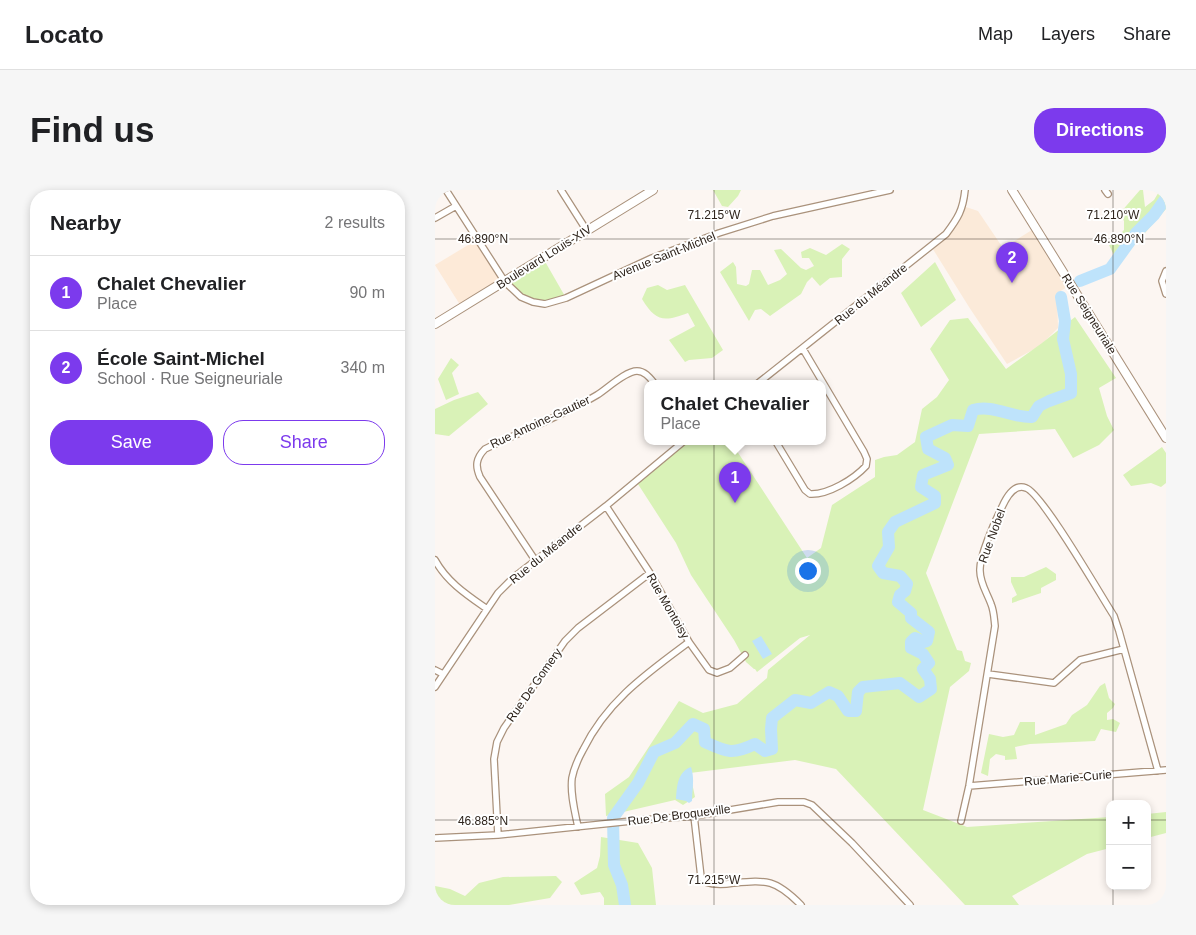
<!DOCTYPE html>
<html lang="en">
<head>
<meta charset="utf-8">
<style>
  :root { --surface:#fff; --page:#f6f6f6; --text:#202124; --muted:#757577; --line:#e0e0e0; --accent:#7c3aed }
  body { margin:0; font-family:Helvetica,sans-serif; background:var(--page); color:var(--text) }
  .controls { position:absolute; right:15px; bottom:15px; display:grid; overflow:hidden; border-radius:10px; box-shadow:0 2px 8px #0003 }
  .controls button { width:45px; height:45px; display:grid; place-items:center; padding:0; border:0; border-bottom:1px solid var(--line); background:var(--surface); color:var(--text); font:25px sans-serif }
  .you { position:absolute; left:372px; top:380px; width:18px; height:18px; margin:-12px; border:4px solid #fff; border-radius:50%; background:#1a73e8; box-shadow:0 0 0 8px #1a73e833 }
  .badge { display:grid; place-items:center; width:32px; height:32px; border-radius:50%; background:var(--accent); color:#fff; font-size:16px; font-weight:700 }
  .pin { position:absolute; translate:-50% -41px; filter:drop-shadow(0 1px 2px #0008) }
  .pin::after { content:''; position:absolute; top:26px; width:18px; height:15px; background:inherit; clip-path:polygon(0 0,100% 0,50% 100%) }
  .popup { position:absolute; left:209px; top:190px; width:182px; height:65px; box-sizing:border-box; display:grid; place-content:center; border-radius:10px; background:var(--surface); filter:drop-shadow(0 1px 4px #0005); font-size:16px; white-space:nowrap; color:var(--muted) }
  .popup b { font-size:19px; color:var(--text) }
  .popup::after { content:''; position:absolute; left:50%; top:100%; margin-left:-10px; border:10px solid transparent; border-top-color:var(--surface) }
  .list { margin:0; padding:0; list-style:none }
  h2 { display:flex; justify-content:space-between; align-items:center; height:65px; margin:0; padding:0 20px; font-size:21px }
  h2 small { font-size:16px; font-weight:400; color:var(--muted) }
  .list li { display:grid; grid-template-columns:32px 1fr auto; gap:15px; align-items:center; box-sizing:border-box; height:75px; padding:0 20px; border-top:1px solid var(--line) }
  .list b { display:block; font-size:19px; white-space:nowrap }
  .list p { margin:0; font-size:16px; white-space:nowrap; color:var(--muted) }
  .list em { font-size:16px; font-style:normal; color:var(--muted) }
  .actions { display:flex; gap:10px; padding:15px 20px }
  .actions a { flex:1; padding:11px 0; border:1px solid var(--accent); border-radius:20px; text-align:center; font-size:18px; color:var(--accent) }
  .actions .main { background:var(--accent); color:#fff }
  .map { position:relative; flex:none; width:731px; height:715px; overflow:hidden; border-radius:20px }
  header { display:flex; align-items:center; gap:30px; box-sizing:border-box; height:70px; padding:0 25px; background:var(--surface); border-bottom:1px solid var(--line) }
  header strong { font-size:24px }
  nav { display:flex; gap:28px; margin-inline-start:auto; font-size:18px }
  .intro { display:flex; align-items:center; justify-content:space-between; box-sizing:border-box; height:120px; padding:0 30px }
  h1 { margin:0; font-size:35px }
  .button { padding:12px 22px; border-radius:20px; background:var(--accent); color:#fff; font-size:18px; font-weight:700 }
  main { display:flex; gap:30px; padding:0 30px }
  aside { flex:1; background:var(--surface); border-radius:20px; box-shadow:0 2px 8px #0003 }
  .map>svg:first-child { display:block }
  .built { fill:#fdead8 }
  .education { fill:#fbead9 }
  .green { fill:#d9f2b7 }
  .water { fill:#bee3fb }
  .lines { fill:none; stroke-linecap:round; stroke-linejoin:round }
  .river { stroke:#bee3fb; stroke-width:12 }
  .street-casing { stroke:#aa927c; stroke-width:8 }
  .secondary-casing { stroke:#aa927c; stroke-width:10 }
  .street { stroke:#fff; stroke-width:5.5 }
  .secondary { stroke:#fff; stroke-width:8 }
  .ticks { fill:none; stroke:#2e241c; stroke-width:1; stroke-opacity:0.45 }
  .labels { text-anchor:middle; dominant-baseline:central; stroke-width:4; stroke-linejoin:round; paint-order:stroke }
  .street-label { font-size:12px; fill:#2e241c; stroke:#fff }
  .ticks-label { font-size:12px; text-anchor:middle; fill:#2e241c; stroke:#fff; stroke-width:4; stroke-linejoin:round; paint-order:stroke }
</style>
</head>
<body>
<header>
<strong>Locato</strong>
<nav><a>Map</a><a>Layers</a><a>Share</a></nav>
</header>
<div class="intro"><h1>Find us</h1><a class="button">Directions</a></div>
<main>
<aside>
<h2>Nearby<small>2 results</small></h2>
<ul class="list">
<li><span class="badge">1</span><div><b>Chalet Chevalier</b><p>Place</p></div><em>90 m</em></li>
<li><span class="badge">2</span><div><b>École Saint-Michel</b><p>School · Rue Seigneuriale</p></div><em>340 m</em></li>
</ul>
<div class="actions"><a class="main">Save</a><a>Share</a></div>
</aside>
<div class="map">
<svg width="731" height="715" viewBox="0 0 731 715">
  <rect width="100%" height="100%" fill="#fcf6f2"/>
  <!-- built -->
  <path class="built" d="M43,49L70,92L27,118L0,75Z"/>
  <!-- education -->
  <path class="education" d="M528,16L543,21L568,58L600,38L636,95L622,103L623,138L605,156L572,174L534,117L496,56L511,44Z"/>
  <!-- green -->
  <path class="green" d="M278,0H306L303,6L293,17L287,16Z
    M705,0H708L710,17L719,10L725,0H731V19L687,69L679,65L674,55L689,40V31L685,23Z
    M407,54L415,59L407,69V87L395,88L385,96L377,87L372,92L366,104L335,126L326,119L320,120L314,131L285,82L298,72L301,77L302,94L311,96L314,94L317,80H325L333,95L345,90L352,84L339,60L346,59L366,78L371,80L379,76L374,68H367L366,62L375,58L391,65Z
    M108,68L131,108C100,116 93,114 70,92Z
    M500,72L521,110L486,137L466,103Z
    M223,95L232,100L250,95L288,160L277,168L254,170L250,172L234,150L260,136L253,123C229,132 221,132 207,109L212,98Z
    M640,127L681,188L664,198L672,226L679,240L664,255L638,268L620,239L544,244L491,383L522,460L527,461L530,471L536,473L534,481L515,497L488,620L532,637L675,627V658L652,664L577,706L584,715H530L401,579L360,570L255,583L260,607L248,615L240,610L171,626L170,604L194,587L244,511L268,523L302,514L332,488L333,480L375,445L365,448L322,482L320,479H319L311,472L299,450L256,385L241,353L201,291L248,252H296L372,368L386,358L397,315L440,287V270L449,267L462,265L480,252L487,219L502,207L514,190L495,159L515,130L533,128L571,179L607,153Z
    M16,168L24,175L17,183L24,204L11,210L3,189Z
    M43,202L53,214L14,246L0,244V219L19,210Z
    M727,257L731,263V293L726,297L716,293L696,296L688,285Z
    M611,377L621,384V390L606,398V403L577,413V408L582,405L576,392V387H589Z
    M670,493L674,508L680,514L678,518L672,523V530L678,529L685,533L681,542L666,539L660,551L595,554L580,557L582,569L570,570V566L561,564L555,569L553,586L546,583L554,544L568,547L579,545L585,532H600V545L631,534L637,525L652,515L665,496Z
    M731,622V643L712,648V624Z
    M166,647L203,653L217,678L221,715H169V708L165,702L146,705L139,693L162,678L165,666Z
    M121,686L127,692L115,708L74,715H0V696L15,699L30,706L44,693L68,687Z"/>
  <!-- water -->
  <path class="water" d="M326,446L337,464L328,469L317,451Z
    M256,577C260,589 257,599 257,611L254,613L251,611L241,609C242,597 242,582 256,577Z"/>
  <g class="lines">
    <!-- river -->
    <path class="river" d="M645,91L675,79L701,43L719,25L731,8
      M190,715L187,695L179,675L178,628L203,593L219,562L240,553L258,534L269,539L270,552C292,562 297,565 320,554L330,561L337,559L336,539L337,528L360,510L376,513L394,502L403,506L413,521H421L423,502L428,497L465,493L484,507L496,499L495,489L488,479L494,473L488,464L476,458V452L480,448L489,452L492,451L494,442L476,428V423L463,412L465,405L470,401L472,394L465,386L448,383L443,376L454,357L453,342L460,332L500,313V306L486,297L488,285L513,275L510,268L493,259L491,247L517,235L533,236L538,220C558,214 577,228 597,227L604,216L614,211L636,203V184L628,149L630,131L626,107"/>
    <defs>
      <path id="street" d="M11,0L70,92L86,107L98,112L110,114L131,108L217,68L284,43L338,26L455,0
        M126,0L152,41
        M670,0L673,4
        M0,28L21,16
        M731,81L727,91L731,104
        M322,194L511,44C523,28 528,20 530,0
        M341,252L370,300L375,304C393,305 419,289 431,276L432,269L429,262L368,159
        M171,316L215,383L254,452L274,480L282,483L295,478L310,465
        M0,370C12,392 32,405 52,419
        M100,370L45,287C40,276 41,268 50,259C87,241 127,226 162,205C172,199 190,181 202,181C210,181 215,188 220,194
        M0,480L8,484
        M553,484L619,493L645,470L689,459
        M0,497L63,403L78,388L171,316L248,252
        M534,596L731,580
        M259,626L266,687L270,692C279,695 288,695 298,693C332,690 340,689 366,715
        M526,631L534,596L560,436C559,428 559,421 556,414C552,403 545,393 545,381C544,367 560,331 567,317C571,308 579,293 591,298C607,303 666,406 679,426L684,441L723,581
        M143,637C140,622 135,604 137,588C139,578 143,569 148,560C172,511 211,484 254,452
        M63,645L59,569L62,552L69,538L130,451L143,438L215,383
        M0,648L63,645L206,630L259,626L343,612H369L377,615L417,653L475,715"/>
      <path id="secondary" d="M577,0L731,248
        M0,134L218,0"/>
    </defs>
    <!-- street casing -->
    <use href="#street" class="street-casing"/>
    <!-- secondary casing -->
    <use href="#secondary" class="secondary-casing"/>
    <!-- street -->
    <use href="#street" class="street"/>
    <!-- secondary -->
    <use href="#secondary" class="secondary"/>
  </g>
  <!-- ticks -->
  <path class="ticks" d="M279,0V715M678,0V614M0,49H731M0,630H675M712,630H731M678,696V715"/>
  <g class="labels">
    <!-- street labels -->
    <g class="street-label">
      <text transform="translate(229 66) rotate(-22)">Avenue Saint-Michel</text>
      <text transform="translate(109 67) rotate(-32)">Boulevard Louis-XIV</text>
      <text transform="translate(436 104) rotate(-39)">Rue du Méandre</text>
      <text transform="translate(654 124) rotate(58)">Rue Seigneuriale</text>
      <text transform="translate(105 232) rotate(-25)">Rue Antoine-Gautier</text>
      <text transform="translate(557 346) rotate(-70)">Rue Nobel</text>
      <text transform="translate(111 363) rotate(-39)">Rue du Méandre</text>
      <text transform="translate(233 416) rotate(60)">Rue Montoisy</text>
      <text transform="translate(99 495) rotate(-55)">Rue De Gomery</text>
      <text transform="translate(633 588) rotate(-5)">Rue Marie-Curie</text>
      <text transform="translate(244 625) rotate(-7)">Rue De Broqueville</text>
    </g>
  </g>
  <g class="ticks-label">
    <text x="279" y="29">71.215°W</text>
    <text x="678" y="29">71.210°W</text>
    <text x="48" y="53">46.890°N</text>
    <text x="684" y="53">46.890°N</text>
    <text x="48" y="635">46.885°N</text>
    <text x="279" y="694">71.215°W</text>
  </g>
</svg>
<div class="controls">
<button>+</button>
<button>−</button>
</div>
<div class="you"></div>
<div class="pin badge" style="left:300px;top:313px">1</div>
<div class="popup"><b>Chalet Chevalier</b>Place</div>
<div class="pin badge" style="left:577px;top:93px">2</div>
</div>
</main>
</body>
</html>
